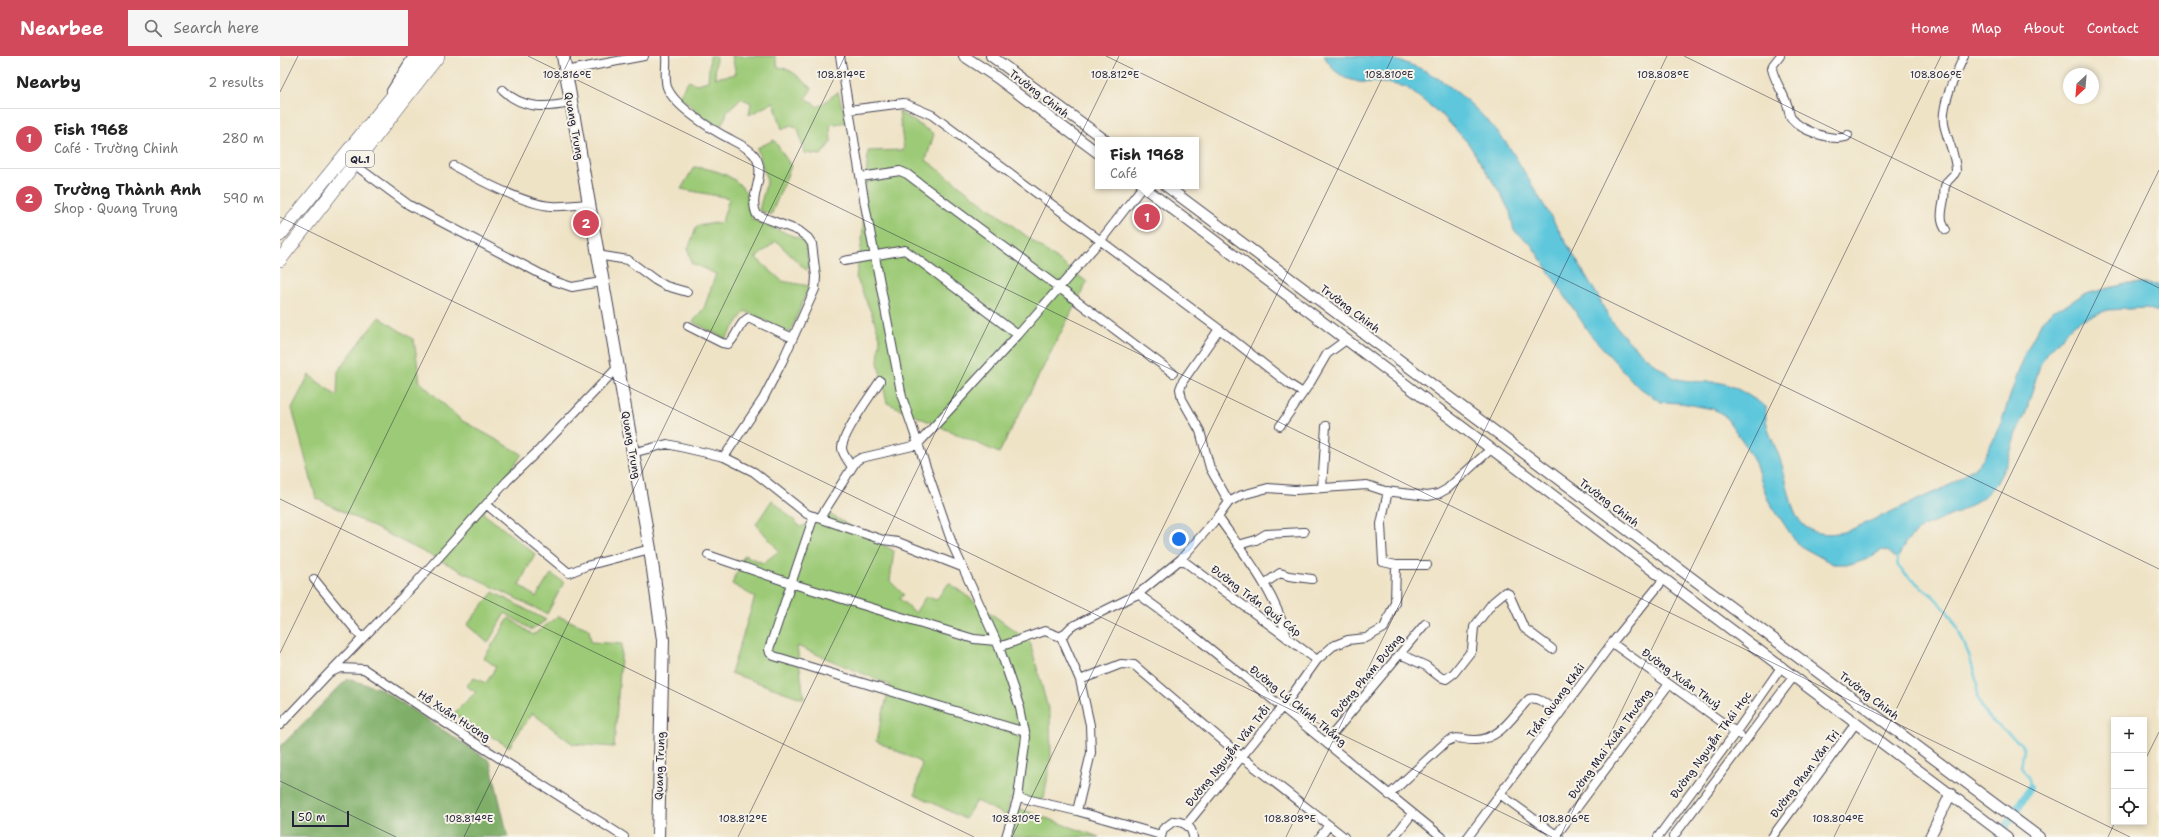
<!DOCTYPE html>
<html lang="en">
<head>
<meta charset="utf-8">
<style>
  :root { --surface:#fff; --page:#f6f6f6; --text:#222; --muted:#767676; --line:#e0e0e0; --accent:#d1495b }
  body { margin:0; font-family:"Shantell Sans",sans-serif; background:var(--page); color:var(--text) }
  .controls { position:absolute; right:12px; bottom:12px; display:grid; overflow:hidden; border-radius:0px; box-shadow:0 2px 6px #0003 }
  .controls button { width:36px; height:36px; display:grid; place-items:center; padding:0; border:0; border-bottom:1px solid var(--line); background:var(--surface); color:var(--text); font:20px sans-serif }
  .compass { position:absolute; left:1783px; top:12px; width:36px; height:36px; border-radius:50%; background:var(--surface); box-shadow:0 2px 6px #0003; rotate:206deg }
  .scale { position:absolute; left:12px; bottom:10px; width:57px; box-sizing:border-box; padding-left:4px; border:2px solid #22223b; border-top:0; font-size:11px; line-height:14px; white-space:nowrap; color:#22223b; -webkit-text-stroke:3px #f7f3e8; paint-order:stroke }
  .you { position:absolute; left:899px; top:483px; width:14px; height:14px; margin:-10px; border:3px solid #fff; border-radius:50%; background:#1a73e8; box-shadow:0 0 0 6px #1a73e833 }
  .badge { display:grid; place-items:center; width:26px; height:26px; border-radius:50%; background:var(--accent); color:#fff; font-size:13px; font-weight:700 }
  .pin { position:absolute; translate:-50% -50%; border:2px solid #fff; box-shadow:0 1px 4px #0006 }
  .popup { position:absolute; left:815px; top:81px; width:104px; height:52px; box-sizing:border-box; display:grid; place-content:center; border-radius:0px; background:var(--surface); filter:drop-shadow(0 1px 3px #0005); font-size:13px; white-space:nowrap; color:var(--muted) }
  .popup b { font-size:15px; color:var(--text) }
  .popup::after { content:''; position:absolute; left:50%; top:100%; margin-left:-8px; border:8px solid transparent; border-top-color:var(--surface) }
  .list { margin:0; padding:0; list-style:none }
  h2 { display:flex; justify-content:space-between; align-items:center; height:52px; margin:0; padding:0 16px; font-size:17px }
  h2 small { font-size:13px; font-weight:400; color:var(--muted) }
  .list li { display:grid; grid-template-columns:26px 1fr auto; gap:12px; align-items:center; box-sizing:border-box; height:60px; padding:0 16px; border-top:1px solid var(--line) }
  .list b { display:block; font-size:15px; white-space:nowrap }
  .list p { margin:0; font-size:13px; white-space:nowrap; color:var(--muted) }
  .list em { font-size:13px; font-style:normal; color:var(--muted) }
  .icon { flex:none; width:22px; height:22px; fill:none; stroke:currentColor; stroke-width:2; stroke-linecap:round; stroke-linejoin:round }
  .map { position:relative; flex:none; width:1879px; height:781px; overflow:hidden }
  header { display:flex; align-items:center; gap:24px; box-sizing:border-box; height:56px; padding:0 20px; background:var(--accent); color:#fff }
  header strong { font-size:19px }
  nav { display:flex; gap:22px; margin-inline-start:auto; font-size:14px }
  .search { width:280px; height:36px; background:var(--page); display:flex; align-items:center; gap:10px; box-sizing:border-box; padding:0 14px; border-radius:0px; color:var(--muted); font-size:15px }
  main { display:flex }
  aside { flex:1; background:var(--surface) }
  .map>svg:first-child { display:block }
  .green { fill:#9dca77; stroke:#607659 }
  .forest { fill:#7eae68; stroke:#506852 }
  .water { fill:#5fc7dc; stroke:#40748c }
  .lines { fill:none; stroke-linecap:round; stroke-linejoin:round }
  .stream { stroke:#5fc7dc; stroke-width:2.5 }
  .canal { stroke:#5fc7dc; stroke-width:8 }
  .minor-casing { stroke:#413f50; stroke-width:10 }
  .tertiary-casing { stroke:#413f50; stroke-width:12 }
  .primary-casing { stroke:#413f50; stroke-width:14 }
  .trunk-casing { stroke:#413f50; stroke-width:14 }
  .minor { stroke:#fff; stroke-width:8 }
  .tertiary { stroke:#fff; stroke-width:10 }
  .primary { stroke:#fff; stroke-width:12 }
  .trunk { stroke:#fff; stroke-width:13 }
  .ticks { fill:none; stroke:#22223b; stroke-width:1; stroke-opacity:0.45 }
  .labels { text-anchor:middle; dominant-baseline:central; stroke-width:4; stroke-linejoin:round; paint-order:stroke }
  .shield { fill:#f7f3e8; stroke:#62616f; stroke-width:1 }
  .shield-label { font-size:10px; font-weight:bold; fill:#22223b }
  .street-label { font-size:11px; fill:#22223b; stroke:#f7f3e8 }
  .ticks-label { font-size:10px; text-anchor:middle; fill:#22223b; stroke:#f7f3e8; stroke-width:4; stroke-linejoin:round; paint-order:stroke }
</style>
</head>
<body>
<header>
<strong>Nearbee</strong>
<div class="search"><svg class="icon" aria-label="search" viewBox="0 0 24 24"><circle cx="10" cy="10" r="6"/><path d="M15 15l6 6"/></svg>Search here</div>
<nav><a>Home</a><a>Map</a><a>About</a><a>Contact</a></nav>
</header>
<main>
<aside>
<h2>Nearby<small>2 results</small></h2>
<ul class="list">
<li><span class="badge">1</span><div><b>Fish 1968</b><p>Café · Trường Chinh</p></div><em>280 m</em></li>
<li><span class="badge">2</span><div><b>Trường Thành Anh</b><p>Shop · Quang Trung</p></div><em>590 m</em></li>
</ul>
</aside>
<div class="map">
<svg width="1879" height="781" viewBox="0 0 1879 781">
  <rect width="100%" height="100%" fill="#f7f3e8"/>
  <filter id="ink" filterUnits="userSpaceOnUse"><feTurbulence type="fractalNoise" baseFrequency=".025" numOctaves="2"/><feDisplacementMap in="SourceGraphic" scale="8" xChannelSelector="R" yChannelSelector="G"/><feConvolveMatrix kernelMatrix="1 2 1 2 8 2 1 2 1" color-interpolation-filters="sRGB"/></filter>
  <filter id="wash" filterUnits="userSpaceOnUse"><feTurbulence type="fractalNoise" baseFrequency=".012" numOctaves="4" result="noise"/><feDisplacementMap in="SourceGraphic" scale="16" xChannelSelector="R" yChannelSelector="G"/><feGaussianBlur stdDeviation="0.9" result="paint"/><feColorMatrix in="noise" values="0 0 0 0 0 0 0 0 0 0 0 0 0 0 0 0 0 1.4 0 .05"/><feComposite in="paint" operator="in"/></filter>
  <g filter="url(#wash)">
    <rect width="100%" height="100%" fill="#efe3c6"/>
    <!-- green -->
    <path class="green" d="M430,0H436L435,22L456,18L452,0H495L498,11C512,12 521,24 532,32L526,42L538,51L558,36L567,66L550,69L551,86L541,99L524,97L518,72L511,69L502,73L494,46L469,59L471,47L461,42L447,55L446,60L439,74L399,40L408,25L417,28L428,25Z
      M619,56L654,78L646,104L807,226L719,397L607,347L598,306L600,282L593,261L576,221L582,185L588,95L624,94Z
      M494,84L511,110L491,159L479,154L487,125L477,92Z
      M414,111C434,113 457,119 467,139C470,146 470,155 472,163L525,185L529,212L526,214L496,185L476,202L502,225L529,230L510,277L465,255L446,283L413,266L424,252L436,218L411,207L408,193L417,170L442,166L449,142L401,133Z
      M99,261L134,284L140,326L181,364L242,398L203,457L255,498L239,529L256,541L271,518L284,526L267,558L36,442L12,352L29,319L57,340L58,315Z
      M492,444L521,471L549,458L614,495L610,525L624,539L619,542L635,557L646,540L656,544L669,527L750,586L770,660L771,700L764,743L749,748L730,742L727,760L696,745L685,763L635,738L642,707L596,685L610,629L517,590L524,643L451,617L475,541L452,528L464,499L483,507L499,495L476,468Z
      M213,536L266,564L252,574L225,557L208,587L187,569Z
      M278,560L309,573L311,586L342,588L334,691L293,688L252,657L229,691L173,658L196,636L186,630L194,622L206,627L216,611L204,602L229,562L253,579Z
      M735,751L819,781H732Z"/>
    <!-- forest -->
    <path class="forest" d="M67,623L99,632L210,705L228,781H0V691Z"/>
    <!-- water -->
    <path class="water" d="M1044,0C1061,0 1082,0 1099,0C1117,4 1139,10 1154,20C1180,35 1217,71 1233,97L1319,242C1333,276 1364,301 1394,322C1403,325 1423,326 1433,326C1451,326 1471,341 1486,351C1484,371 1492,382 1499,400C1514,440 1506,490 1568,475L1666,431L1698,409L1706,398L1721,367L1744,299L1762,265L1773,254L1785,250L1802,239L1849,227L1879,229V256L1866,252L1828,254L1803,263L1792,270L1768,296L1760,309L1745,359L1736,377L1728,405L1716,428L1702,442L1677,457L1641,472L1625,487L1619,500L1613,501L1609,496L1602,494L1585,504L1573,508H1553L1522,491L1516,486L1488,444L1475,407L1464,387L1444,359L1433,353L1401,347L1381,346L1357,330L1310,278L1250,187L1234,175L1230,156L1220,137L1188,87L1163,60L1126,31L1107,27L1079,26L1065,22L1054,14Z"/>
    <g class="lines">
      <!-- stream -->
      <path class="stream" d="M1616,498L1618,510L1625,518L1653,540L1667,555L1677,571L1689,599L1697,626V641L1707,661L1741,688L1744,693L1741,711L1749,723L1750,732"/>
      <!-- canal -->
      <path class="canal" d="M1719,781L1750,732"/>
    </g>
  </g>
  <g filter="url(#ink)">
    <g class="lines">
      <defs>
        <path id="minor" d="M386,0C387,10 384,21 387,31C394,50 432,74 450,83C458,88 470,92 475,100C488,119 467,140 477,159L519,175L528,182L532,188L536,221L535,233L502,306L483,343L444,401
          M560,0L585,149L622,341L673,490L719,591L740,652L746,681L738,741L726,781
          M1500,0L1493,9L1492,13C1495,26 1504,38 1508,51C1509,55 1509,60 1512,63C1522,75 1551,85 1566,81L1568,79
          M285,15L364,0
          M223,34C242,53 266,52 289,47
          M111,35L133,0
          M569,54L624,47L652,59L939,273L1009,328L1023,337
          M75,109L129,149L274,225L292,231L321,226
          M174,110C199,124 244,148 271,150C283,151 296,149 308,148
          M581,121L620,115L627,118L893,317
          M1666,174C1659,164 1662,154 1664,143C1665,138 1663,133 1666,128C1668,122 1674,121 1676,115C1676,99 1667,84 1664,68C1661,48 1676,18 1684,0
          M317,199L348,204L375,224L386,230L407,236
          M564,205L625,194L738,279
          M408,270L442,287L448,288C457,281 458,268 468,262L513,282
          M939,273L903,325L900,333L902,343L920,375L930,412L949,446
          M1000,370L1030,327L1047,298L1066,284
          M352,397L387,388L444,401L474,416L527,458L603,484L618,486L682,511
          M572,411C569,406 562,398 562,392C562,378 591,339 600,325
          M1042,432L1046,370
          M1108,435L1101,468L1103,506L1116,509H1147
          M207,449L289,517L306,510L370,493
          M534,460L489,593L490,597L494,600L745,676
          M938,461C965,499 996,537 1007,582
          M540,462L576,405L581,402L637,389L738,279L825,179L863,130
          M958,489L976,484L986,478L1024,476
          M428,499L510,527L694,583L716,585
          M901,503L1037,604
          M34,523L82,582
          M984,528L1000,517L1009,520L1032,523
          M858,538L902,570L1162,781
          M781,581L791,571L858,538L901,503L938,461L949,446L962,439L988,432L1015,434L1087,429L1105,435L1148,440L1158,438L1167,433L1211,393
          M781,581L800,624L810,669L811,697L797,755
          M1332,587L1460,679
          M719,591L765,575L781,581
          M1120,598L1146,610L1160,621L1166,623L1174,617L1192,594L1194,571L1213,546L1225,536L1229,538L1244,572L1272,593
          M49,617L135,528L227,425L260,393L337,312
          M800,624L841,608L854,609L962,701L1064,781
          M0,669L49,617L60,612L84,613L194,686L344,781
          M1046,686L1145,568
          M1109,739L1166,686C1180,678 1182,685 1196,684C1221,683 1233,659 1249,643C1260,640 1270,652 1279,658
          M1221,739L1279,781
          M738,741L797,755L881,779
          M907,768L1012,639L1037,604L1053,590L1068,584L1086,582L1104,572L1115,546L1116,509
          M881,781L883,773L894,765C904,766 912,770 913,781
          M1040,781L1049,769
          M1114,781L1132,758
          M1188,781L1332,587L1384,523
          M1275,781L1389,628
          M1378,781L1456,676L1502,610
          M1393,781L1514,620
          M1492,781L1576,667"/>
        <path id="tertiary" d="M684,0L716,21L818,97
          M711,0L825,84
          M862,130L1727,781
          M886,130L1759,781
          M1650,781L1671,737"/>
        <path id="primary" d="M283,0L370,493L383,584L378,781"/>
        <path id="trunk" d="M0,179L145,0
          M0,204L158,0"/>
      </defs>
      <!-- minor casing -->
      <use href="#minor" class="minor-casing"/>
      <!-- tertiary casing -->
      <use href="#tertiary" class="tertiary-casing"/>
      <!-- primary casing -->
      <use href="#primary" class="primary-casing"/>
      <!-- trunk casing -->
      <use href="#trunk" class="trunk-casing"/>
      <!-- minor -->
      <use href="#minor" class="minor"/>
      <!-- tertiary -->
      <use href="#tertiary" class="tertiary"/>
      <!-- primary -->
      <use href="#primary" class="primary"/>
      <!-- trunk -->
      <use href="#trunk" class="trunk"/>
    </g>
  </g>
  <!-- ticks -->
  <path class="ticks" d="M248,0L1850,781M826,0L1879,513M1404,0L1879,232M0,36L18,0M0,161L1272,781M0,443L694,781M0,597L291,0M1864,706L1879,676M0,725L116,781M184,781L565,0M458,781L839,0M732,781L1113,0M1006,781L1387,0M1280,781L1661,0M1554,781L1879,114M1828,781L1835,766"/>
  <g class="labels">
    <!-- shield labels -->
    <rect class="shield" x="66" y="95" width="28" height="16" rx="3"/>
    <g class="shield-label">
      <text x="80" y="103">QL.1</text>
    </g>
    <!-- street labels -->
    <g class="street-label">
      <text transform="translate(759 38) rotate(37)">Trường Chinh</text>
      <text transform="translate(294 70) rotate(80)">Quang Trung</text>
      <text transform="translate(1070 253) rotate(37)">Trường Chinh</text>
      <text transform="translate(351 389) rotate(80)">Quang Trung</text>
      <text transform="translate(1329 447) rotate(37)">Trường Chinh</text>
      <text transform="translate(976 545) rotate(37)">Đường Trần Quý Cáp</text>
      <text transform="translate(1087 620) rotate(-50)">Đường Phạm Đường</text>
      <text transform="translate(1401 623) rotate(36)">Đường Xuân Thuỷ</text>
      <text transform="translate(1589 640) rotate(37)">Trường Chinh</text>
      <text transform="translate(1276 645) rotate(-54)">Trần Quang Khải</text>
      <text transform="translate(1018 650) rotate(39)">Đường Lý Chính Thắng</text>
      <text transform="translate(174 660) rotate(33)">Hồ Xuân Hương</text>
      <text transform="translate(1330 688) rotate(-54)">Đường Mai Xuân Thưởng</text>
      <text transform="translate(1431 689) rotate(-54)">Đường Nguyễn Thái Học</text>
      <text transform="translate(948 700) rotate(-51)">Đường Nguyễn Văn Trỗi</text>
      <text transform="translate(380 710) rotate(-88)">Quang Trung</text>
      <text transform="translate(1525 718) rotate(-53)">Đường Phan Văn Trị</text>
    </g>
  </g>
  <g class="ticks-label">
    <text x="287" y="22">108.816°E</text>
    <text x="561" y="22">108.814°E</text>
    <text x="835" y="22">108.812°E</text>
    <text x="1109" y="22">108.810°E</text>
    <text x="1383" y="22">108.808°E</text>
    <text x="1656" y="22">108.806°E</text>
    <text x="189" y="766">108.814°E</text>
    <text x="463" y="766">108.812°E</text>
    <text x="736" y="766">108.810°E</text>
    <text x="1010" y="766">108.808°E</text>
    <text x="1284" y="766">108.806°E</text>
    <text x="1558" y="766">108.804°E</text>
  </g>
</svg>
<div class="controls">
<button>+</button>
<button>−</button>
<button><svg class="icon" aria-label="locate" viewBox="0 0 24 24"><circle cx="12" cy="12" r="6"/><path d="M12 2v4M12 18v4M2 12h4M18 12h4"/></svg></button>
</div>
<svg class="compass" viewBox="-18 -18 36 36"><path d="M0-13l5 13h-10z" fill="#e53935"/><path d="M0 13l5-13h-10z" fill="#767676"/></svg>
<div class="scale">50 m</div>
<div class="you"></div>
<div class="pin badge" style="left:867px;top:161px">1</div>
<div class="popup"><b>Fish 1968</b>Café</div>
<div class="pin badge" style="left:306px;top:167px">2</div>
</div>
</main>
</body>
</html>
